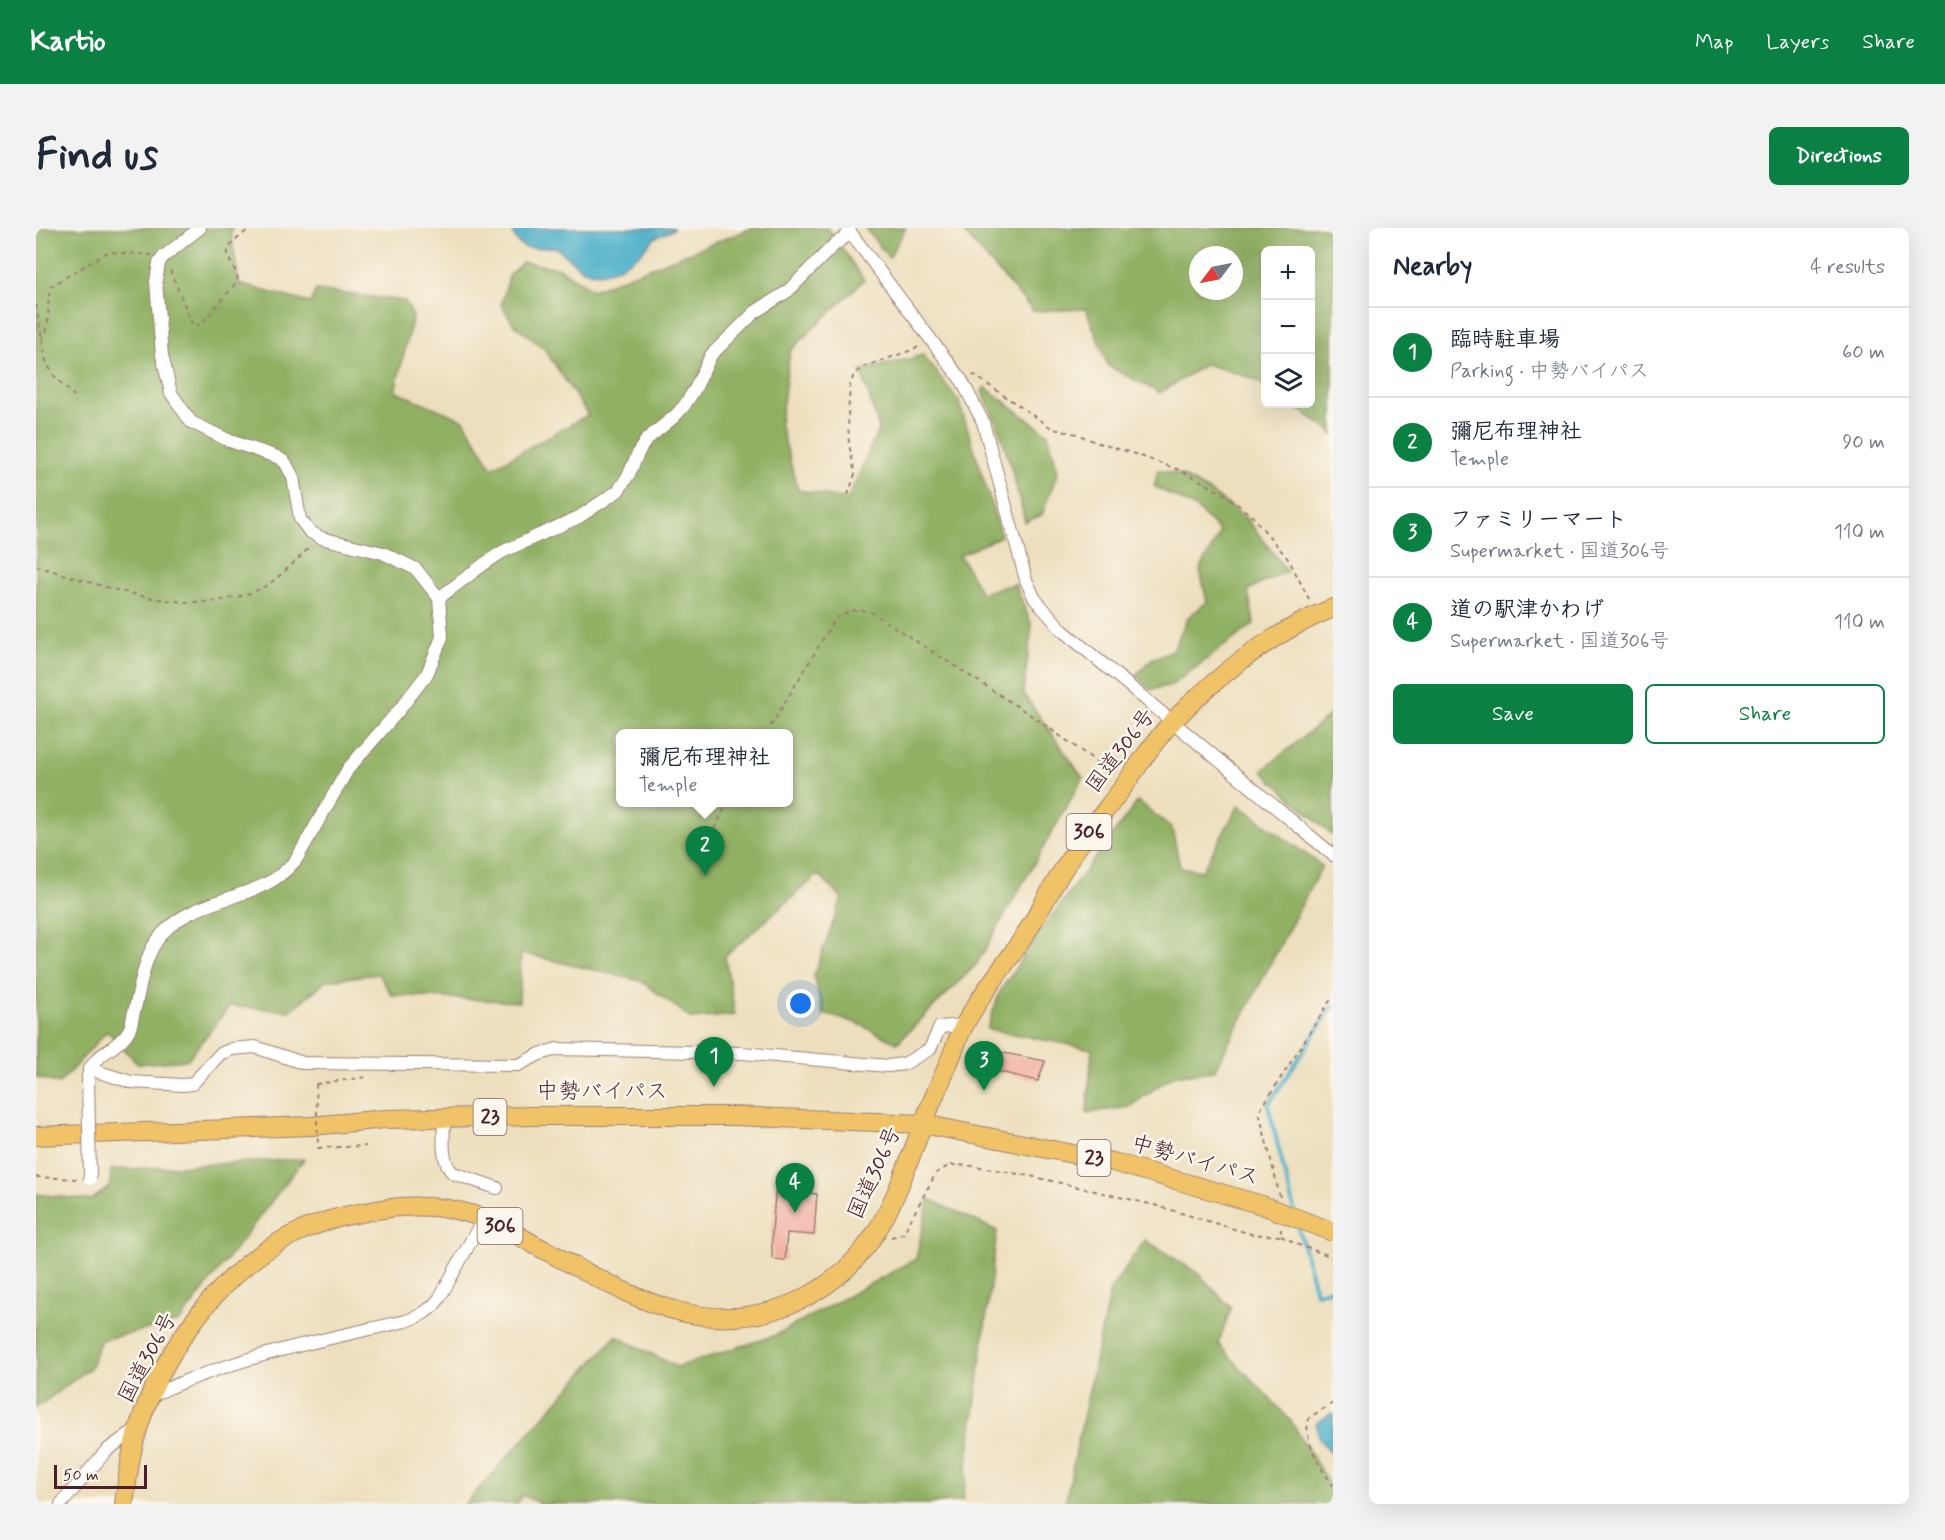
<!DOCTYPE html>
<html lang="en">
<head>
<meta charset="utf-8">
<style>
  :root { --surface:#fff; --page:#f2f2f3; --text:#1f2937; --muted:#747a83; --line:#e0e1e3; --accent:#0b8043 }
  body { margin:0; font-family:Mynerve,"Klee One",sans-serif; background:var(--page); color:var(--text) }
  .controls { position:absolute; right:18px; top:18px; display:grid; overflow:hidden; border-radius:9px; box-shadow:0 6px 24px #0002 }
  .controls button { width:54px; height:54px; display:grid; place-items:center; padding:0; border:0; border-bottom:2px solid var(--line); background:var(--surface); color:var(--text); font:30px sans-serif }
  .compass { position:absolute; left:1153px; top:18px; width:54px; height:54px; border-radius:50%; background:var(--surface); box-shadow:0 6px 24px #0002; rotate:238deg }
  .scale { position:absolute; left:18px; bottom:15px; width:93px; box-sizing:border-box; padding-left:6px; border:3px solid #4a1f2b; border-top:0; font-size:16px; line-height:21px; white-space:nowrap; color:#4a1f2b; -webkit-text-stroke:4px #fbf7ec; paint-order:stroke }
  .you { position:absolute; left:765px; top:776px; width:21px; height:21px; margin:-15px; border:4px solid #fff; border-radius:50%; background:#1a73e8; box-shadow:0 0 0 9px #1a73e833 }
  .badge { display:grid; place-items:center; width:39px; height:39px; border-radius:50%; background:var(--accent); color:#fff; font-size:20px; font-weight:700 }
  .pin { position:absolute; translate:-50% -50px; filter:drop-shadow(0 2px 3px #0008) }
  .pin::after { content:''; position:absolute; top:32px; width:21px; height:18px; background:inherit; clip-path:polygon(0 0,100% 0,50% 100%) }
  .popup { position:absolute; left:580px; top:501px; width:177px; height:78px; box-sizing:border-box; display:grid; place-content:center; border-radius:9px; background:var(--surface); filter:drop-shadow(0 2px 4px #0005); font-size:20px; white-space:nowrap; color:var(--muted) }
  .popup b { font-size:22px; color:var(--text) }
  .popup::after { content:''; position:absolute; left:50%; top:100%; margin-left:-12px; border:12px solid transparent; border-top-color:var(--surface) }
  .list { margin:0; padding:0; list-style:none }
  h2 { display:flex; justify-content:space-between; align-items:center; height:78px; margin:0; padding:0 24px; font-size:26px }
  h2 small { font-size:20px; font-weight:400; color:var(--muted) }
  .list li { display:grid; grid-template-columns:39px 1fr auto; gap:18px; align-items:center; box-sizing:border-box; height:90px; padding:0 24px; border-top:2px solid var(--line) }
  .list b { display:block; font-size:22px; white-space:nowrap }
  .list p { margin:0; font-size:20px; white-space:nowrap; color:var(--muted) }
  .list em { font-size:20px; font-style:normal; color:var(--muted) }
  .actions { display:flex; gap:12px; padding:18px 24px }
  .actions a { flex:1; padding:14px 0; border:2px solid var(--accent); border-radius:9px; text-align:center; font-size:21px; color:var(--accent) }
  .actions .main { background:var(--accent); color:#fff }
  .icon { flex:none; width:33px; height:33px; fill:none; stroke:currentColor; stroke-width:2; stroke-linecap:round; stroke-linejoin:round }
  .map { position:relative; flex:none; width:1297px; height:1276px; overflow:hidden; border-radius:9px }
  header { display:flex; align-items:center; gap:36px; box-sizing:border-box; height:84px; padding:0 30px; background:var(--accent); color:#fff }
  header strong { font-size:28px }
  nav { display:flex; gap:33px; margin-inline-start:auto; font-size:21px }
  .intro { display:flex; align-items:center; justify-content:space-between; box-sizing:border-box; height:144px; padding:0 36px }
  h1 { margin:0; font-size:42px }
  .button { padding:15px 27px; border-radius:9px; background:var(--accent); color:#fff; font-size:21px; font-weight:700 }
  main { display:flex; gap:36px; padding:0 36px }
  aside { flex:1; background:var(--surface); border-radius:9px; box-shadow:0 6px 24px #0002 }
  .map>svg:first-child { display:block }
  .forest { fill:#90b063; stroke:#6d6847; stroke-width:1.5; fill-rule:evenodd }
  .water { fill:#48aec8; stroke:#49667a; stroke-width:1.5 }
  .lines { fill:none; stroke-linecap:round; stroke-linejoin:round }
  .stream { stroke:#48aec8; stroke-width:4 }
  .building { fill:#f2b2a6 }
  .minor-casing { stroke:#9c7f74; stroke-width:14 }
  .highway-casing { stroke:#9c7f74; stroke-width:20 }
  .path { stroke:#9c7f74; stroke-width:2; stroke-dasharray:4.5 4.5; stroke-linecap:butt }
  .minor { stroke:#fff; stroke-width:12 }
  .highway { stroke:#f1c369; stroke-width:18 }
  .minor-bridge-casing { stroke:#9c7f74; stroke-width:14; stroke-linecap:butt }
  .highway-bridge-casing { stroke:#9c7f74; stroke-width:20; stroke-linecap:butt }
  .path-bridge { stroke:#9c7f74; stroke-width:2; stroke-dasharray:4.5 4.5; stroke-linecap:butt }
  .minor-bridge { stroke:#fff; stroke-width:12 }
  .highway-bridge { stroke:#f1c369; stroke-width:18 }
  .labels { text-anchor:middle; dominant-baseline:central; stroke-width:5; stroke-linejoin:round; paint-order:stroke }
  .shield { fill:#fbf7ec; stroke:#7f6065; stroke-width:1.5 }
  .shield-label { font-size:21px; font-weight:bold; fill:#4a1f2b }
  .street-label { font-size:22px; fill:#4a1f2b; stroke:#fbf7ec }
</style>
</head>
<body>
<header>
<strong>Kartio</strong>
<nav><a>Map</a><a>Layers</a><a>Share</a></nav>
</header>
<div class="intro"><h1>Find us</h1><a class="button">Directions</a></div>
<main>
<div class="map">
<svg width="1297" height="1276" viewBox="0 0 1297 1276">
  <rect width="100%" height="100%" fill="#fbf7ec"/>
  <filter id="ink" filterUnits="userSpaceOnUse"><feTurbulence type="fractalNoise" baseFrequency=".0167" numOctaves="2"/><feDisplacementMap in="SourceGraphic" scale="12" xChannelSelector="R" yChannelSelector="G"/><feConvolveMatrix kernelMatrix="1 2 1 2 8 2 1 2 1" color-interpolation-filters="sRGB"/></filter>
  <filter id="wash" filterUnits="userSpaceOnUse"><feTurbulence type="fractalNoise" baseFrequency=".008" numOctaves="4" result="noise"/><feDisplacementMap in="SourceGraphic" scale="24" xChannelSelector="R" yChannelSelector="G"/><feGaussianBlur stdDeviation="1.35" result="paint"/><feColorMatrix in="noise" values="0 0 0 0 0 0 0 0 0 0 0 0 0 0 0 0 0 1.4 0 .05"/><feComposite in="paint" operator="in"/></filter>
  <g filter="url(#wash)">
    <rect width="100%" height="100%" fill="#eddfbe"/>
    <!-- forest -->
    <path class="forest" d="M0,0H197L195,4L203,56L274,75L280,62L369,73L377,88L359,163L428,192L456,240L552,187L508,120L478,97L465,77L474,46L487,34L523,40L557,62L716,0H792L828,52L754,123L744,196L762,262L812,271L843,200L825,143L887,127L923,173L965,308L924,327L945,365L979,356L996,398L987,465L1047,550L940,737L861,815L821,795L787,786L778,747L806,670L782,647L689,728L699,787L656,791L605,753L485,725L483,774L356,767L342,746L291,752L254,783L194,778L151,832L102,836L71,803L23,856L0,849ZM585,506H753V574H585Z
      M829,0H870L853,30Z
      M924,0H1297V207L1293,202L1255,176H1274V22H1230L1229,158L1218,151L1170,136L1124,165L1072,138L1050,81L997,83ZM1162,27H1198V63H1162Z
      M949,159L1012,206L1022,243L1006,287L989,294C978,249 968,205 946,164Z
      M1122,242L1145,247L1176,265L1210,290L1251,343L1212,362L1218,396L1136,457L1114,462L1100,447L1116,431L1137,422L1152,389L1171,374L1164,342L1184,304L1160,280L1118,258Z
      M1295,486H1297V608L1226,543Z
      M1102,573L1136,600L1144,639L1166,643L1203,577L1286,638L1178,843L1137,848L1093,879L1051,885L1056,821L951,801L964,763L1007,699Z
      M268,931L143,1094L65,1112L54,1140L0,1180V966L55,972L74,958L75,942Z
      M893,971L961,1003L927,1273L891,1276H506L486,1267L481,1276H429L580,1108L641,1139L740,1107L880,1031Z
      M1109,1012L1163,1046L1195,1080L1182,1116L1255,1193L1297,1263V1276H1029L1074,1062Z"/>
    <!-- water -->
    <path class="water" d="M475,0H638C633,6 624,5 618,11C612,16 608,23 601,28C588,38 565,50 548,42C537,36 529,24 518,19C496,19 483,28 475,0Z
      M1297,1184V1228L1283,1211L1280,1195Z"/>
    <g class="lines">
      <!-- stream -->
      <path class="stream" d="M1258,982L1232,877L1297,778
        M1262,998L1280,1065L1297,1061"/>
    </g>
    <g id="blocks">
      <!-- building -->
      <path class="building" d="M963,824L1009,833L1002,853L956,842Z
        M740,957L761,958V964L781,966L778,1007L751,1005L749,1032L736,1031V1003Z"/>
    </g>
  </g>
  <g filter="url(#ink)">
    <use href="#blocks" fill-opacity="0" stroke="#9c7f74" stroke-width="1.5"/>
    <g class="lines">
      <defs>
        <path id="minor" d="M811,0L926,153L947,194L990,352L999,371L1026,402L1297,627
          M403,370L448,336L466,324L543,289L582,263L593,246L603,223L611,211L639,188L648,178L659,161L675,127L719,84L752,63L799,16L815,5
          M53,841L95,854L147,857L156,856L160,852L184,826L196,821L219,819L267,835L482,837L504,826L521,821L706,825L852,838L868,836L894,821L904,799L928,797
          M52,849C55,825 83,822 93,802C96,797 96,790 98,784C104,762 107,733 120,714C143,678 192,674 228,657C241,651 251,642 260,632L312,541L364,481L391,446L406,409L403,370L380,341L347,325L285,310L273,303L264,291L257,249L249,234L241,229L194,213L155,194L135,165L126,127L120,54L123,35L127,29L164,0
          M408,890C408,907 404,933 417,945L461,960
          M115,1168C196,1130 283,1112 370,1093C384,1088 394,1083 403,1071L447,991
          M25,1276L70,1223L103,1199"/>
        <path id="highway" d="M0,908L275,898L350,891L499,888H697L887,896L1077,934L1226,977
          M88,1276C91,1256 93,1235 98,1215C119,1134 179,1047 254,1008C278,996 303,988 330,984C363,977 402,976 435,986C458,993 479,1006 499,1017C588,1063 670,1122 772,1068C843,1030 860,966 887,896C894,877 903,858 911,839C917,825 921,811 928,798C945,764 972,735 992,702C1007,677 1021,650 1037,626C1052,604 1069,583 1085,562C1102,539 1118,512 1138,492C1183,446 1237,404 1297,380"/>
      </defs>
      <!-- minor casing -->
      <use href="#minor" class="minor-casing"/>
      <!-- highway casing -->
      <use href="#highway" class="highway-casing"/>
      <!-- path -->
      <path class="path" d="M134,42L157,98L165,96L201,54C205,41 184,30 195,17C200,11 208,6 214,0
        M0,77L10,133L18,148L38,168
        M6,112C17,96 9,76 15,58L72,24L116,27
        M937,148L938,147L1017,201L1041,206L1059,214L1099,226L1146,243L1190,267L1217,289L1253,332L1275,375
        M812,267L819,246L813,216L812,187L814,158L818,146L830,138L879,121L885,117
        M0,338C71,358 154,394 226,360C239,354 264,329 275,318
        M730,506L799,391C812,383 820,380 835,384L996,488L1078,546
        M666,625L692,574
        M280,856L331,849
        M282,920L330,918
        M0,949L42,951
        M1244,969L1223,884L1297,768
        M1245,1008L1260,1016L1297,1029
        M855,1009L867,1006L900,945L914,937L938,938L999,949L1118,977L1215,1006L1245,1008V1001
        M1297,1175L1274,1189C1264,1207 1286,1243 1297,1258"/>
      <!-- minor -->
      <use href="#minor" class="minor"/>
      <!-- highway -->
      <use href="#highway" class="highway"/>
      <defs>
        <path id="minor-bridge" d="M52,849L54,951"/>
        <path id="highway-bridge" d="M1226,977L1297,1004"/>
      </defs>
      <!-- minor-bridge casing -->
      <use href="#minor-bridge" class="minor-bridge-casing"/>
      <!-- highway-bridge casing -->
      <use href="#highway-bridge" class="highway-bridge-casing"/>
      <!-- path-bridge -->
      <path class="path-bridge" d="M280,856L282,920"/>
      <!-- minor-bridge -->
      <use href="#minor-bridge" class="minor-bridge"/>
      <!-- highway-bridge -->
      <use href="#highway-bridge" class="highway-bridge"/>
    </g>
  </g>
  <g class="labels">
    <!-- shield labels -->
    <g class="shield">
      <rect x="1030.5" y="586" width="45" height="36" rx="4.5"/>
      <rect x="437.5" y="871" width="33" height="36" rx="4.5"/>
      <rect x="1041.5" y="912" width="33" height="36" rx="4.5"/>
      <rect x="441.5" y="980" width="45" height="36" rx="4.5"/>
    </g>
    <g class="shield-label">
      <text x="1053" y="604">306</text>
      <text x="454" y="889">23</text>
      <text x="1058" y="930">23</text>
      <text x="464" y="998">306</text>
    </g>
    <!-- street labels -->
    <g class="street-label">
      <text transform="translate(1085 523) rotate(-53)">国道306号</text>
      <text x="566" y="864">中勢バイパス</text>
      <text transform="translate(1159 933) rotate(16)">中勢バイパス</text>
      <text transform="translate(839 945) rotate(-66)">国道306号</text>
      <text transform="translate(112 1130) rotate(-62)">国道306号</text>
    </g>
  </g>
</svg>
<div class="controls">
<button>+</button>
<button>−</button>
<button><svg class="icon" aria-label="layers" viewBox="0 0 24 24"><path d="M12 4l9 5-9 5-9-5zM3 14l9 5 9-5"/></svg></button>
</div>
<svg class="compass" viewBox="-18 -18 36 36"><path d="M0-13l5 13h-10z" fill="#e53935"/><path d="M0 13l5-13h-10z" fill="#747a83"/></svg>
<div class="scale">50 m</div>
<div class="you"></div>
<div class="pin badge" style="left:678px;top:859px">1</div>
<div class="pin badge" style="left:669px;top:648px">2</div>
<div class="popup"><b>彌尼布理神社</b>Temple</div>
<div class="pin badge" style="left:948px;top:863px">3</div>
<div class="pin badge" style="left:759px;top:985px">4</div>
</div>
<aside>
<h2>Nearby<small>4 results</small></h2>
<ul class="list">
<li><span class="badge">1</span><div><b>臨時駐車場</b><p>Parking · 中勢バイパス</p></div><em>60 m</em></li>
<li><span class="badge">2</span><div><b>彌尼布理神社</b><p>Temple</p></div><em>90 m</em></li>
<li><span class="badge">3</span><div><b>ファミリーマート</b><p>Supermarket · 国道306号</p></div><em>110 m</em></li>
<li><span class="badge">4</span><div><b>道の駅津かわげ</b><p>Supermarket · 国道306号</p></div><em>110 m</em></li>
</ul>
<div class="actions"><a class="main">Save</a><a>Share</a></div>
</aside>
</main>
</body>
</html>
